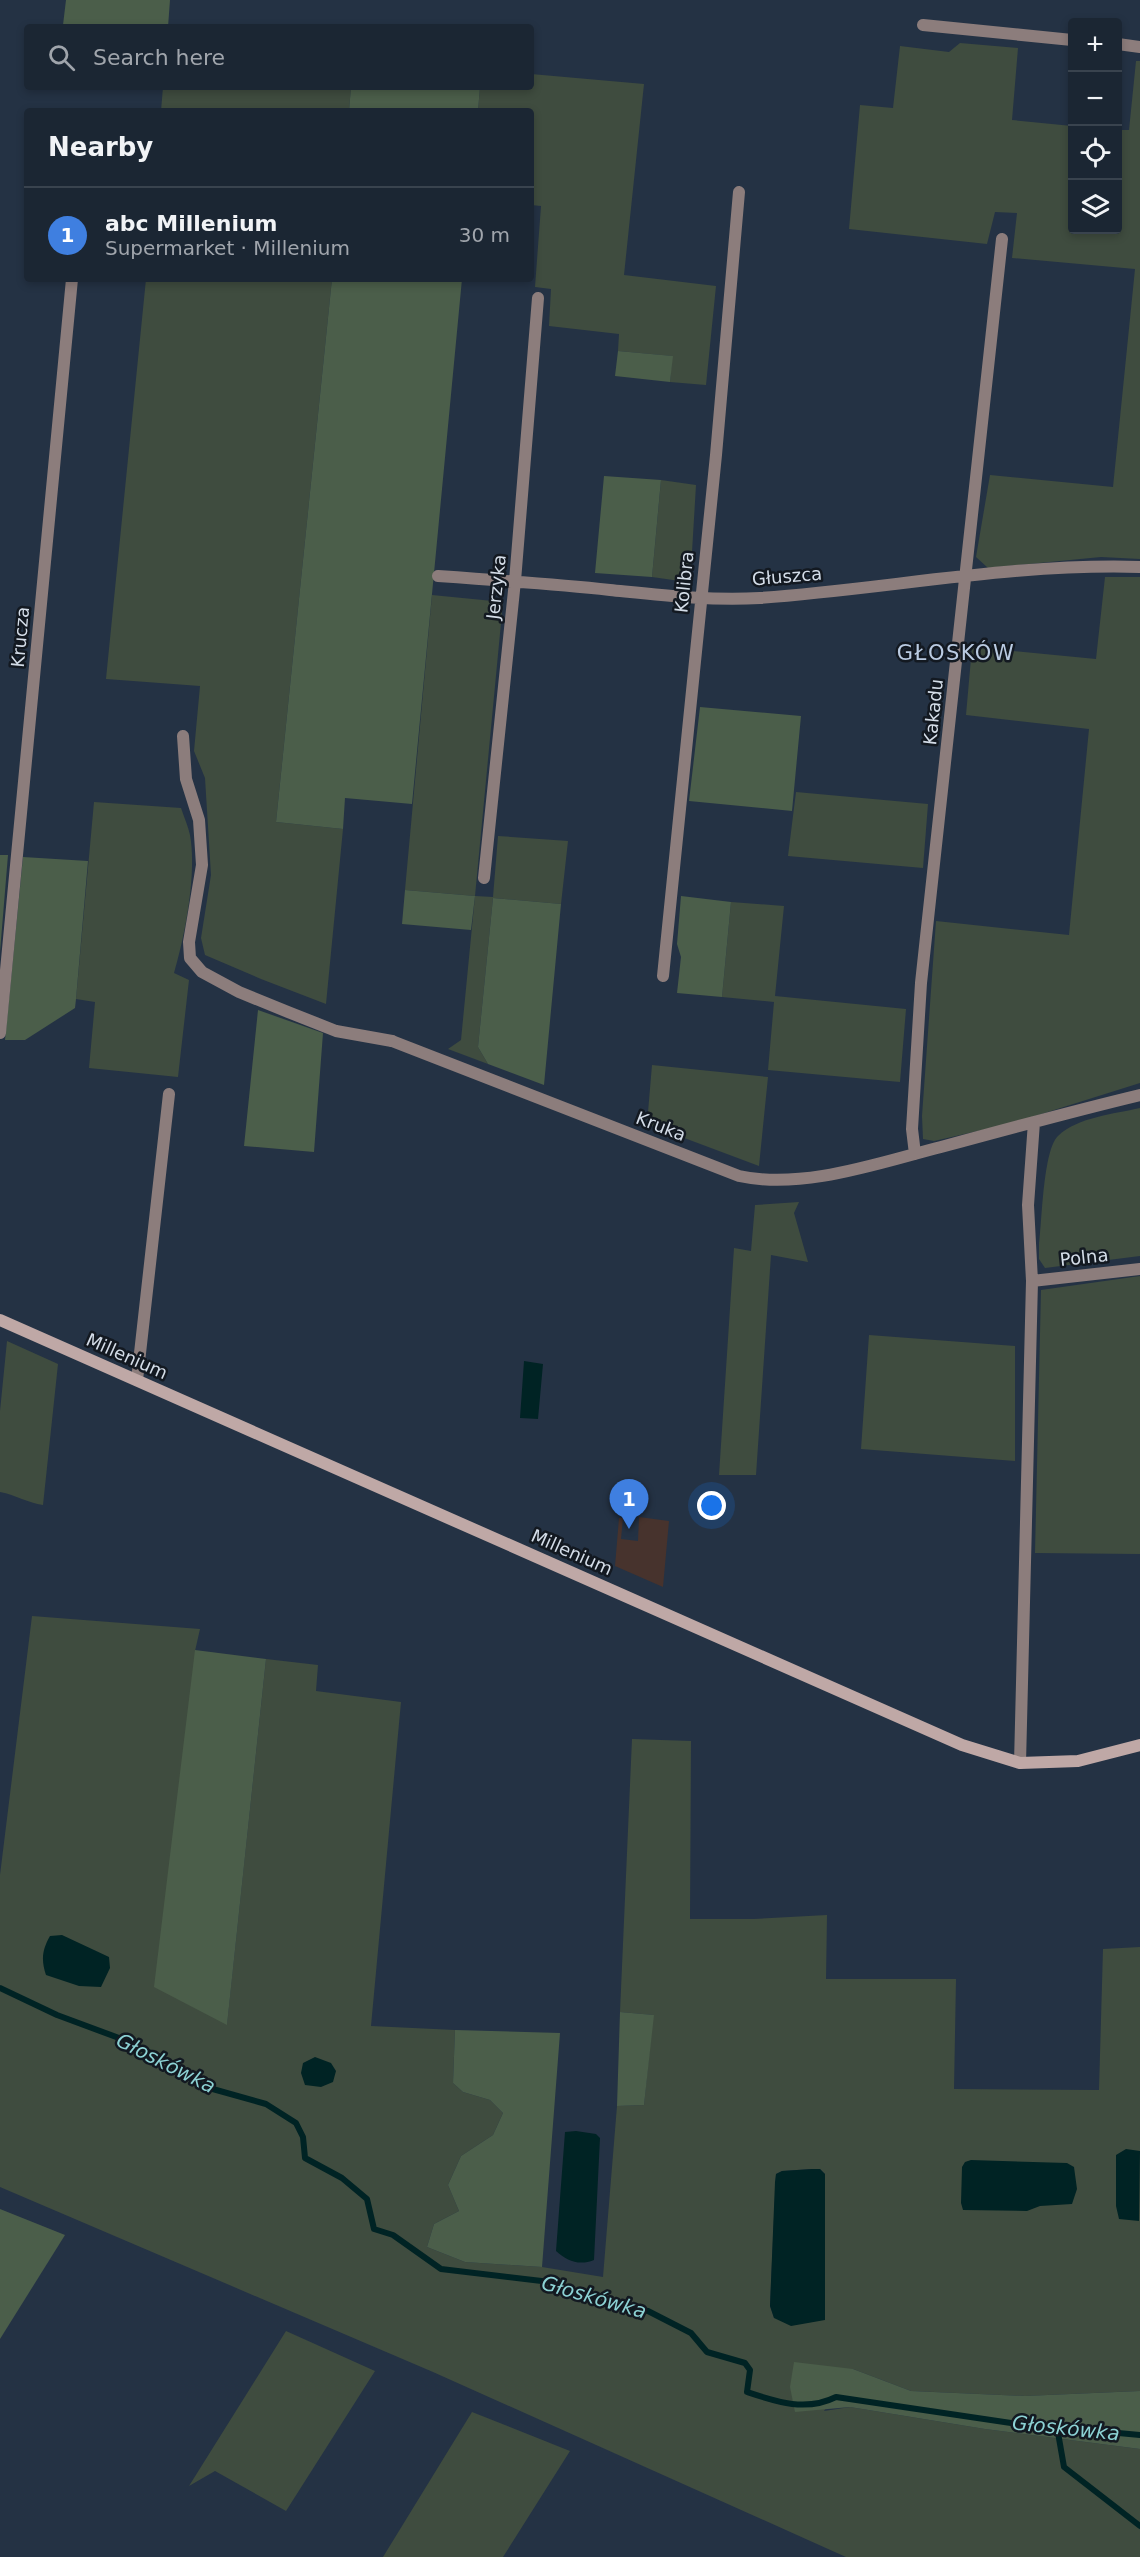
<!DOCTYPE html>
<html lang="en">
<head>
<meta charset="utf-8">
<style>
  :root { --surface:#1b2633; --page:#28323f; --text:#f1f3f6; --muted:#a0a5ac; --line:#39434e; --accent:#b4c24a }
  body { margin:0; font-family:"DejaVu Sans",sans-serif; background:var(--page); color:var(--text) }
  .controls { position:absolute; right:18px; top:18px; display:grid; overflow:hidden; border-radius:6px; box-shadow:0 3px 9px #0003 }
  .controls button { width:54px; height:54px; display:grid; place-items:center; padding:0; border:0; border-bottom:2px solid var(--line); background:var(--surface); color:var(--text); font:30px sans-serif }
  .you { position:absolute; left:712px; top:1506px; width:21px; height:21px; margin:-15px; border:4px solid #fff; border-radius:50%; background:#1a73e8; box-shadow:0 0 0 9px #1a73e833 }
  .badge { display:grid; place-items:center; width:39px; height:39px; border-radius:50%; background:var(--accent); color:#fff; font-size:20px; font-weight:700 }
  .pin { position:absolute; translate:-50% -50px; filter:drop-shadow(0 2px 3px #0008) }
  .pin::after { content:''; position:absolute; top:32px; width:21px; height:18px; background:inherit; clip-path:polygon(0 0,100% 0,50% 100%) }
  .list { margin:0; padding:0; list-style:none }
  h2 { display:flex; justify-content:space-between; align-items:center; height:78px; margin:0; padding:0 24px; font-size:26px }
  h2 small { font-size:20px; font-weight:400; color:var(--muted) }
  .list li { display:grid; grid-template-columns:39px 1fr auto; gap:18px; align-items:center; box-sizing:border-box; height:96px; padding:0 24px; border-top:2px solid var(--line) }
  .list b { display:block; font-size:22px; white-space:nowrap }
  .list p { margin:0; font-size:20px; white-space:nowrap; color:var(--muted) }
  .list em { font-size:20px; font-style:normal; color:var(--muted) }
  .icon { flex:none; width:33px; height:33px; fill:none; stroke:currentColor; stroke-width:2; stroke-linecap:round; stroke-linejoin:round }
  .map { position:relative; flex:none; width:1140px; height:2557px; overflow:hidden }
  .search { position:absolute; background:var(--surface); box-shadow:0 3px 9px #0003; left:24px; top:24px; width:510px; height:66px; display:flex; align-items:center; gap:15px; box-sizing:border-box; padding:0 21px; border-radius:6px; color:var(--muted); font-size:22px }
  .panel { position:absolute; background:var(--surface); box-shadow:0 3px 9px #0003; left:24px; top:108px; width:510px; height:174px; border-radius:6px }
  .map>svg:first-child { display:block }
  .commercial { fill:#47332d }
  .green { fill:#3f4c3f; fill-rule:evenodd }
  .forest { fill:#4b5e4a }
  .water { fill:#002324 }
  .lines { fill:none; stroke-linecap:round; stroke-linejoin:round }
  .stream { stroke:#002324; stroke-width:6 }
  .lane { stroke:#8c7d7c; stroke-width:12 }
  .street { stroke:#8c7d7c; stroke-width:12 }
  .secondary { stroke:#bfa8a6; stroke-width:12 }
  .labels { text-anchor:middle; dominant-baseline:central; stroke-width:5; stroke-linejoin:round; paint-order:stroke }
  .street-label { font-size:18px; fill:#d4dde8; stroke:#131921 }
  .water-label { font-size:20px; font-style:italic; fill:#8cd2d4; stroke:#131921 }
  .quarter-label { font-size:21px; letter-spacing:1.5px; fill:#bacbe2; stroke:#131921 }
</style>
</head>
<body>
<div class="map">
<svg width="1140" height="2557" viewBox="0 0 1140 2557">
  <rect width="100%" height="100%" fill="#243244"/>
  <!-- commercial -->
  <path class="commercial" d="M639,1517L669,1521L663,1587L615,1566L619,1518H623L621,1539L638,1541Z"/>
  <!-- green -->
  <path class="green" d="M960,43L1018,48L1012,120L1072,126V230H1118V130H1129L1136,61H1140V559L1101,557L988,568L976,557L990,475L1113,487L1135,269L1012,258L1017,213L995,212L987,244L849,229L860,105L893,108L900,46L949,52Z
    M531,74L644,84L624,275L716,286L706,385L670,382L672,356L618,351L619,334L549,326L551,289L535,287L541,206L531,205V111H478L480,87H531Z
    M163,87H351L349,111H161Z
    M146,279H332L276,822L343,829L326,1004L261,979L205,955L201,938L211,875L205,778L194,751L200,686L106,679Z
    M661,480L696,485L691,569L680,581L652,577Z
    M1105,577H1140V1083L1013,1123L934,1141L923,1139L922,1116L936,921L1069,935L1089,729L966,715L972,647L1096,659Z
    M432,595L503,602L475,896L493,897L498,836L568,841L561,904L493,898L478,1047L488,1064L448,1049L461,1040L475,896L405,890Z
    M796,792L928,804L923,868L788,856Z
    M94,802L181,808C184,817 188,826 190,835C197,873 185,936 174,973L189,980L178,1077L89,1068L95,1002L76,999Z
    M731,902L784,906L775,996L906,1009L900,1082L768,1070L774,1002L722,997Z
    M652,1065L768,1077L759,1166L647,1124Z
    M1140,1108V1256L1045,1268L1039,1259V1245C1042,1223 1043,1150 1058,1136C1078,1117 1114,1114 1140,1108Z
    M799,1202L794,1213L808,1262L771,1255L756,1475H719L734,1248L751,1251L755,1205Z
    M1140,1276V1554L1035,1553L1041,1290Z
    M869,1335L1015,1346V1461L861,1449Z
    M7,1341L58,1364L43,1505C28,1503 16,1495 0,1492V1411Z
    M32,1616L200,1629L195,1651L227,2024L266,1659L318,1665L316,1691L401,1702L371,2026L455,2030L453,2083L463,2092L490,2100L503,2113L493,2135L461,2156L448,2185L459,2211L434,2224L427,2247L465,2262L542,2267L603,2277L617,2106L644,2105L653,2015L620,2012L632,1739L691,1741L690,1919H754L827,1915L826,1979H956L954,2089L1099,2090L1103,1949L1140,1947V2391L1025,2396L911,2391L853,2369L824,2411L850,2407L985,2429L1140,2449V2557H846L433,2372L0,2187V1875ZM812,2169H820L825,2174V2319L774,2318L770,2306L776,2174L782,2171Z
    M286,2331L375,2371L286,2511L215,2471L189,2486Z
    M472,2412L570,2451L503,2557H383Z"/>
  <!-- forest -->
  <path class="forest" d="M66,0H170L168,27H81L63,25Z
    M351,87H480L478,111H349Z
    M332,279H462L412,804L345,798L343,829L276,822Z
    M618,351L673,356L670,382L615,376Z
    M604,476L661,480L652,577L595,573Z
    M700,707L801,716L792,811L689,801Z
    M0,855H8L0,952Z
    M23,857L88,861L76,999L75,1008L25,1040H5Z
    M405,890L475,896L471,930L402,924Z
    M681,896L731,902L722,997L677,993L681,957L677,944Z
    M493,898L561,904L544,1085L488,1064L478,1047Z
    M258,1010L323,1033L314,1152L244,1146Z
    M195,1650L266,1659L227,2025L154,1987Z
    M620,2012L654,2015L644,2105L617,2106Z
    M455,2030L560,2033L542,2267L465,2262L427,2247L434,2224L459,2211L448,2185L461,2156L493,2135L503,2113L490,2100L463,2092L453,2083Z
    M0,2209L65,2235L0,2339Z
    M794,2362L853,2369L911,2391L1025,2396L1140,2391V2449L985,2429L850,2407L795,2412L790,2387Z"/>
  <!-- water -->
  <path class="water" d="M524,1361L543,1364L538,1419L520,1418Z
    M62,1935L109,1957L110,1968L101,1987L79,1986L46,1975C41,1960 42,1950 50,1936Z
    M315,2057L331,2063L336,2071L333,2082L321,2087L305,2085L301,2073L303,2063Z
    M576,2131L596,2134L600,2138L594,2260C579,2266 567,2261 556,2251L565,2132Z
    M1126,2149L1140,2151L1139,2221L1119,2219L1116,2206V2155Z
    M971,2160L1067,2163L1074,2167L1077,2189L1072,2204L1040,2206L1027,2211L963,2210L961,2203L962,2167L965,2162Z
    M812,2169H820L825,2174V2320L791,2326L774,2318L770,2306L775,2182L776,2174L782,2171Z"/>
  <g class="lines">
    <!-- stream -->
    <path class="stream" d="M0,1988L57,2015L127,2041L168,2062L202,2086L266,2104L296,2123L303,2137L305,2158L342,2178L367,2199L374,2229L393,2235L441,2269L550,2282L598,2303L648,2311L691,2333L707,2352L745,2363L750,2370L747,2392C777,2402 806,2412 836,2397L1011,2423L1140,2435
      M1057,2427L1064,2467L1140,2526"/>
    <!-- lane -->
    <path class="lane" d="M183,736L186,779L199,820L202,865L189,942L190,958L202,972L239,992L288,1012L336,1031L392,1041
      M137,1380L169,1094"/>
    <!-- street -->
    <path class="street" d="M923,25L1072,40
      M1118,44L1140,47
      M438,576C496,580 553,584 610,590C660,595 710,601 760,598C886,589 1013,563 1140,567
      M484,878L515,581L538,298
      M663,976L716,455L739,192
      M0,1033L72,279
      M392,1041L739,1176C803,1190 878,1163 941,1147C1007,1129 1073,1111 1140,1095
      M915,1154L912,1129L921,983L1002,239
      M1032,1281L1140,1269
      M1020,1763L1032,1281L1028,1205L1034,1122"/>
    <!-- secondary -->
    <path class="secondary" d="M0,1320L962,1745L1020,1763L1078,1761L1140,1745"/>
  </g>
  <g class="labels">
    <!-- street labels -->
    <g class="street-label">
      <text transform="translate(787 576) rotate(-5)">Głuszca</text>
      <text transform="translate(684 582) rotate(-84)">Kolibra</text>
      <text transform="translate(496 587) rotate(-84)">Jerzyka</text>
      <text transform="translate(20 637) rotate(-85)">Krucza</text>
      <text transform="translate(933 712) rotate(-84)">Kakadu</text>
      <text transform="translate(661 1126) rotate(21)">Kruka</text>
      <text transform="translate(1084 1257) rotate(-6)">Polna</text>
      <text transform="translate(127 1356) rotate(24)">Millenium</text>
      <text transform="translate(572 1552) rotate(24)">Millenium</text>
    </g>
    <!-- water labels -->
    <g class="water-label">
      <text transform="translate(166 2063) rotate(27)">Głoskówka</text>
      <text transform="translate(594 2297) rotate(16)">Głoskówka</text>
      <text transform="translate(1066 2428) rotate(6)">Głoskówka</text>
    </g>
    <!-- quarter labels -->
    <g class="quarter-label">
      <text x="956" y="653">GŁOSKÓW</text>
    </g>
  </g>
</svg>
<div class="controls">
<button>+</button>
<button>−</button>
<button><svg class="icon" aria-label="locate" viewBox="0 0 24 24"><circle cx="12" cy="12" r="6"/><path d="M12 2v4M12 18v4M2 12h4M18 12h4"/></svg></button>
<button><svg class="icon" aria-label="layers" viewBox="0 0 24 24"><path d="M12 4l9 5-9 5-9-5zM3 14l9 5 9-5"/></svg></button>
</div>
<div class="you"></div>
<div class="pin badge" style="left:629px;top:1529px;background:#3f7fe0">1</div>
<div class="search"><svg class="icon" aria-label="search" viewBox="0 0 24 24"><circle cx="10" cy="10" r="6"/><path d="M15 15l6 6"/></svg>Search here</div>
<section class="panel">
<h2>Nearby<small></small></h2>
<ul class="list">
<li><span class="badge" style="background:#3f7fe0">1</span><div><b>abc Millenium</b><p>Supermarket · Millenium</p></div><em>30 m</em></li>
</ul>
</section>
</div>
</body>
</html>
